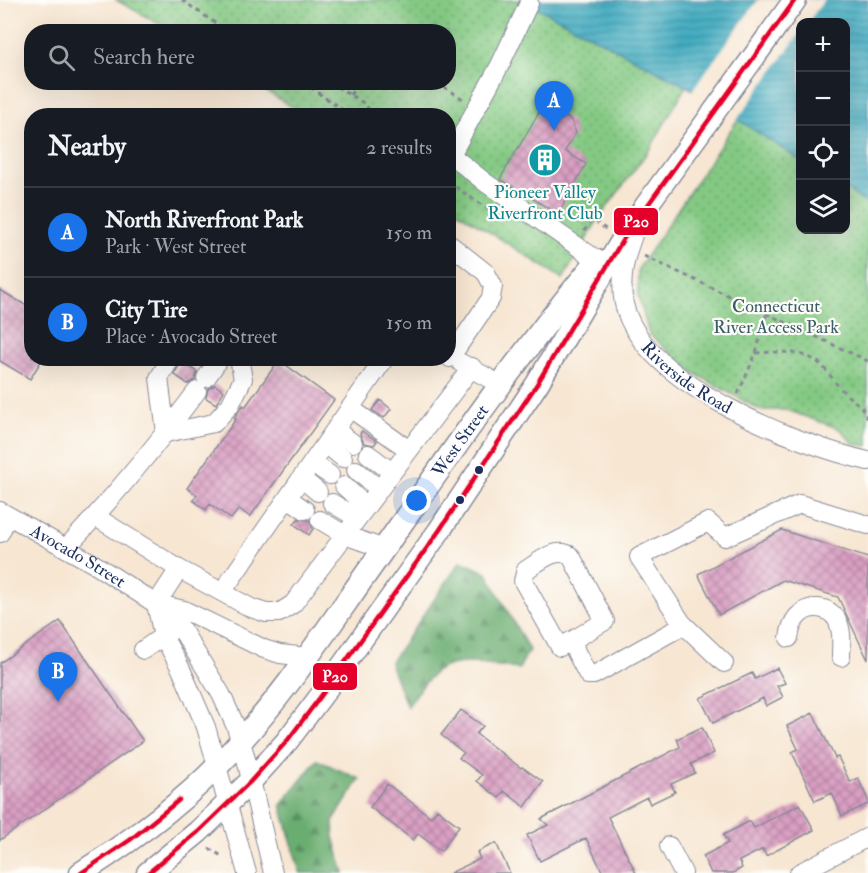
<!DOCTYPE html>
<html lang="en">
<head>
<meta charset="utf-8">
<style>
  :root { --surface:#171b24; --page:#242831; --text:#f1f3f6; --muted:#9ea1a6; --line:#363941; --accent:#1a73e8 }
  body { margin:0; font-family:"IM FELL Double Pica",serif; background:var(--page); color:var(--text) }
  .controls { position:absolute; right:18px; top:18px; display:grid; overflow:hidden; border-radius:12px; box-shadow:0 6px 24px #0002 }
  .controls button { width:54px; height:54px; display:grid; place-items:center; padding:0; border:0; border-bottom:2px solid var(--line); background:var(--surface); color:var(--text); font:30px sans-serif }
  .you { position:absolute; left:417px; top:501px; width:21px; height:21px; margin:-15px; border:4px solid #fff; border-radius:50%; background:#1a73e8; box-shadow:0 0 0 9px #1a73e833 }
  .badge { display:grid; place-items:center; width:39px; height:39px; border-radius:50%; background:var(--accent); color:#fff; font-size:20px; font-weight:700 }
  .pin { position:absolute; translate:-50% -50px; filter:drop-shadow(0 2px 3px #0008) }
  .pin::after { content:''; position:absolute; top:32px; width:21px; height:18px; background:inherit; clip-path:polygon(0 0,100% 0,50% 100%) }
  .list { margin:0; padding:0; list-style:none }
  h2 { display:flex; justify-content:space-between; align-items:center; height:78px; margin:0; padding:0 24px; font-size:26px }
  h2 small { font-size:20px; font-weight:400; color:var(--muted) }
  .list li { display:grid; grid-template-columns:39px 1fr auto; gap:18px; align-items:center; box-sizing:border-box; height:90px; padding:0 24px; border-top:2px solid var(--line) }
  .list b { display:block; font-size:22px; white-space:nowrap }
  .list p { margin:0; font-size:20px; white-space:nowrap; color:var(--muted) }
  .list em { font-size:20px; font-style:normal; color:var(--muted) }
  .icon { flex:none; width:33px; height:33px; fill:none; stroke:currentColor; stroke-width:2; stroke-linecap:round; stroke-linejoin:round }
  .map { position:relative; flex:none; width:868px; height:873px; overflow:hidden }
  .search { position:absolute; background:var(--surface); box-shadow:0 6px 24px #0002; left:24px; top:24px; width:432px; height:66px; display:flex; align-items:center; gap:15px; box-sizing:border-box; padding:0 21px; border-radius:24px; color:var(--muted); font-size:22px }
  .panel { position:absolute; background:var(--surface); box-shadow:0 6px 24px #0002; left:24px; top:108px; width:432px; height:258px; border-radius:24px }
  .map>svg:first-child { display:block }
  .forest { fill:url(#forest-firs); stroke:#436e68; stroke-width:1.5 }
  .park { fill:url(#park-dots); stroke:#507c70; stroke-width:1.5 }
  .water { fill:url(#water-rules); stroke:#2e6d8f; stroke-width:1.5 }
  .pier { fill:#f7e6d2 }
  .building { fill:url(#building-cross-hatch) }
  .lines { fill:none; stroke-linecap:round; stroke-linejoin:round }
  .minor-casing { stroke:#898a98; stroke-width:20 }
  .major-casing { stroke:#898a98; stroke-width:25 }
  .path { stroke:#898a98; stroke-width:3; stroke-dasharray:4.5 4.5; stroke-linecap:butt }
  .minor { stroke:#fff; stroke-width:18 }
  .major { stroke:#fff; stroke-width:22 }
  .bus-1-casing { stroke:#fdfcf7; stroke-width:9 }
  .bus-1 { stroke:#e4002b; stroke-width:4.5 }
  .bus-dot { fill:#1b2f5e; stroke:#fdfcf7; stroke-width:2 }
  .labels { text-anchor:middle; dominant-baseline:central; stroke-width:4.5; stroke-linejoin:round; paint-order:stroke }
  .culture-label { font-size:18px; fill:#0d838f; stroke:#fdfcf7 }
  .park-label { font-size:18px; fill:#3a5d69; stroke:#fdfcf7 }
  .street-label { font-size:18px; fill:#1b2f5e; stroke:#fdfcf7 }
  .line-badge { stroke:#fdfcf7; stroke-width:2 }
  .badge-label { font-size:16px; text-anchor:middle; font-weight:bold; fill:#fff }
</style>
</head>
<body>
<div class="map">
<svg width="868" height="873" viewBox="0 0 868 873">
  <defs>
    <pattern id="forest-firs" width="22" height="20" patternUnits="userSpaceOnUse" patternTransform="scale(1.5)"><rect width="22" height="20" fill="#6bad71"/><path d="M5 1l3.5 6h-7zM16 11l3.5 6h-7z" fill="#578d60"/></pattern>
    <pattern id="park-dots" width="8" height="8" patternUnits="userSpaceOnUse" patternTransform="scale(1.5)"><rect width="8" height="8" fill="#84c983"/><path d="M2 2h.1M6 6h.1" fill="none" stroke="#6ba46e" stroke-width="1.8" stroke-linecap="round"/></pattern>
    <pattern id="water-rules" width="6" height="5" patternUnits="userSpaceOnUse" patternTransform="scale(1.5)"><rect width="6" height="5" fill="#41abc0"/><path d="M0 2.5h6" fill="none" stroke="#368c9f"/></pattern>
    <pattern id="building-cross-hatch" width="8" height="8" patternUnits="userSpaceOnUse" patternTransform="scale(1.5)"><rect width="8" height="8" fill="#da9fc2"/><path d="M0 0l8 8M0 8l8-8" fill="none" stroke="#b082a1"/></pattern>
  </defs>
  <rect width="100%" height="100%" fill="#fdfcf7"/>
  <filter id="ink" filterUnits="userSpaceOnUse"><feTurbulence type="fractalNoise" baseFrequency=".0167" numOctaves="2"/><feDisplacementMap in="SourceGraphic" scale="12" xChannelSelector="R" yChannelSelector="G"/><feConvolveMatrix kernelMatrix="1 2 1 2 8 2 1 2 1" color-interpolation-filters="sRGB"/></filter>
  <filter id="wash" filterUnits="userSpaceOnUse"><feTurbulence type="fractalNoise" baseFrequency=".008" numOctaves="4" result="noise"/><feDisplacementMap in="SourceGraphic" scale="24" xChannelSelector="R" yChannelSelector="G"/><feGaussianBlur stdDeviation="1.35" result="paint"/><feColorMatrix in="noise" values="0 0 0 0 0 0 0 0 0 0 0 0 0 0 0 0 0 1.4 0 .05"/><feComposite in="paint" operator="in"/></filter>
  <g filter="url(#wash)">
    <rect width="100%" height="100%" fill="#f7e6d2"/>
    <!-- forest -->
    <path class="forest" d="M461,561L487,573L529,650L519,669C494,666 459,656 437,671C427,677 415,697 407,707L390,663Z
      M317,760L360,779L333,821L334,837L344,873H300L281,805Z"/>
    <!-- park -->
    <path class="park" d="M116,0H523L686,86L651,147L597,221L563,279L449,206L448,116L305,115L253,83L448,82V32L172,31Z
      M738,119L800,160V230H846V189L868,204V446L854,444L840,429L787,410H760L692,372L649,334L638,295V269Z"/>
    <!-- water -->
    <path class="water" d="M523,0H868V204L846,189V22H800V160L686,86Z"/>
    <!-- pier -->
    <path class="pier" d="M758,0H824L808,22H800V33L736,121L691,92Z"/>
    <g id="blocks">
      <!-- building -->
      <path class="building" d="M544,104L571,120L576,133L565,151L586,164L558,214L500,179Z
        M0,290L32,309V358H43L30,379L0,361Z
        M279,360L334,400L250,517L239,509L231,519L210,504L206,510L193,500L197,495L187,488L236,419L234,418L243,405L245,407Z
        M182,361L197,372L195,380L188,384L174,374Z
        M215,385L224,391L216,404L206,398L208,389Z
        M380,400L391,409L384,418L372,410Z
        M362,431L377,441L374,445L364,443L360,434Z
        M298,519L309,520L313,529L309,535L294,524Z
        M782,530L868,558V660L838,597L783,580L719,615L698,574Z
        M60,621L143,741L0,840V663Z
        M777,668L785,683L777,686L783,697L766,706L763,698L713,723L700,698L752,673L755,679Z
        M461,710L483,726L476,734L521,768L522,767L543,782L525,807L504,791L499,798L477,781L482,775L459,758L464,753L441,735Z
        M813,713L835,758L838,757L850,782L858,778L868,800V804L842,816L832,793L815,801L792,752L798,749L787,726Z
        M702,727L714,753L691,764L695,773L671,784L675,792L650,804L647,797L608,817L636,873H603L586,838L540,861L527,835L548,825L541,819L680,747L677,739Z
        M387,784L431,817L437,809L459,826L441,851L418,834L413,840L370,807Z
        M800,804L814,830L766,856L763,849L739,861L742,868L733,873H711L703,856L728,843L723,835L750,821L754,828Z
        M496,843L510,873H450L480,859L477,852Z"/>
    </g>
  </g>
  <g filter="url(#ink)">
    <use href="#blocks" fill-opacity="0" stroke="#898a98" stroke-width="1.5"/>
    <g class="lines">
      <defs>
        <g id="minor">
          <path d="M529,3L500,65L451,155L486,183L597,260"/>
          <path id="s1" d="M633,235C624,259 618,286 626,311C651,387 796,444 868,461"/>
          <path d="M448,243L486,273L493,286L491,298L450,358"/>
          <path d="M461,363L501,385"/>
          <path d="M206,378L220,358"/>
          <path d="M350,408L409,450"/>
          <path d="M335,430L353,443"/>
          <path d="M166,433L214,423L230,405L243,379L239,358"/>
          <path d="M166,433L159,378L171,358"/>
          <path d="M326,444L343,458"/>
          <path d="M368,454L392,472"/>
          <path d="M312,463L330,475"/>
          <path d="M356,470L379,489"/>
          <path d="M301,478L318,492"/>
          <path d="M344,486L366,506"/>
          <path d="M288,498L305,510"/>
          <path d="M332,503L357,518"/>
          <path id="s2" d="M0,511L94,564L156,604L179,625L221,694L236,727L245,755L273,873"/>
          <path d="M96,517L179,569L251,608L266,613H279L293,604L345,535L384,549"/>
          <path d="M320,520L345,535L472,367"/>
          <path d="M0,533L8,516"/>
          <path d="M66,548C113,498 156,446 197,391"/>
          <path d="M222,592L385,358"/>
          <path d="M156,604L163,636L181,669L206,727L247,873"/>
          <path d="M156,604L179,569"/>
          <path d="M158,604L184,610L264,649L280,654L307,657"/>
          <path d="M789,638C790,630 792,623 797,617C808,604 828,605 837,620C843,631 841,644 841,657"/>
          <path d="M573,640L560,647L523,581L526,570C539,562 556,546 571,556L605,621L573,640L576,652L588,675H594L684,625"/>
          <path d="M143,650L172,630"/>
          <path d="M724,663L682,623L639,557L708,522L725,537L800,504L868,525"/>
          <path d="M669,846L683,873"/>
          <path d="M799,873L868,837"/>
        </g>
        <g id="major">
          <path id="s3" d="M81,873C134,839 187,800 229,754C281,699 323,635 366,574C441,468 514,360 597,261"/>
          <path d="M148,873L198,832L250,782L287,741L321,696L439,531L537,384L622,241L646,206L795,0"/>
        </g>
      </defs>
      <!-- minor casing -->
      <use href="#minor" class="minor-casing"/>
      <!-- major casing -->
      <use href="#major" class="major-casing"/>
      <!-- path -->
      <path class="path" d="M182,0L228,32
        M303,82L351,116
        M329,82L362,102L376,116
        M436,82L463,99
        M412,83L416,86L421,82
        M350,95L357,86
        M448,182L506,221
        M584,231L592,219L607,230
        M644,256L868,361
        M756,353C777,352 802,349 820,364C829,372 835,384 844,392C856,405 860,401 868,419
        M738,394L756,353L767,313
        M209,848L223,857"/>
      <!-- minor -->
      <use href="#minor" class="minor"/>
      <!-- major -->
      <use href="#major" class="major"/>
      <defs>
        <path id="bus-1" d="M81,873L130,840L179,800
          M148,873L198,832L250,782L287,741L321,696L439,531L537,384L622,241L795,0"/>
      </defs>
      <!-- bus-1 casing -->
      <use href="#bus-1" class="bus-1-casing"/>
      <!-- bus-1 -->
      <use href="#bus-1" class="bus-1"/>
    </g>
  </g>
  <!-- icons -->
  <defs>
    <symbol id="building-disc" viewBox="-11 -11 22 22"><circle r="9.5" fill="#0f9aa8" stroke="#fdfcf7"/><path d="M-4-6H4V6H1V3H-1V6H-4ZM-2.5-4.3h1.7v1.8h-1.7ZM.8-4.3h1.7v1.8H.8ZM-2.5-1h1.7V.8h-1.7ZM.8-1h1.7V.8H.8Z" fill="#fff"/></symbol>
  </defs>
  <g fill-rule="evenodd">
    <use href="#building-disc" x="526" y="141" width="38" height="38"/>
  </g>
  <!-- markers -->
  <g class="bus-dot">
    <circle cx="479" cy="470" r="5"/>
    <circle cx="460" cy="500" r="5"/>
  </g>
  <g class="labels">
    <!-- culture labels -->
    <g class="culture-label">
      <text x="545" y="192">Pioneer Valley<tspan x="545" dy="21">Riverfront Club</tspan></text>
    </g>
    <!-- park labels -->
    <g class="park-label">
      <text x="776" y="306">Connecticut<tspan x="776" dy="21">River Access Park</tspan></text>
    </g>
    <!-- street labels -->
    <g class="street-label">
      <text stroke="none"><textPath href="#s1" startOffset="170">Riverside Road</textPath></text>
      <text stroke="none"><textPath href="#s3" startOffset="580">West Street</textPath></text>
      <text stroke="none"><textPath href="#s2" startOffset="90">Avocado Street</textPath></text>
    </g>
  </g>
  <g class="line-badge">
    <rect x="613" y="207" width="46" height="29" rx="6" fill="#e4002b"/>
    <rect x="312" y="662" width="46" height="29" rx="6" fill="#e4002b"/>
  </g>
  <g class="badge-label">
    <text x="636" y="227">P20</text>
    <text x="335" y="682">P20</text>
  </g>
</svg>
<div class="controls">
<button>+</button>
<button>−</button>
<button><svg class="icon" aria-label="locate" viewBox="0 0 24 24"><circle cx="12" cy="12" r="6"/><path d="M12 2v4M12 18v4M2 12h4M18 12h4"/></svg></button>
<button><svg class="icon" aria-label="layers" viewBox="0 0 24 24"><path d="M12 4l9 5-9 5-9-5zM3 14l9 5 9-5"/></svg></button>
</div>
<div class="you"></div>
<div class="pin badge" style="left:554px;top:131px">A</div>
<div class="pin badge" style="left:58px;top:702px">B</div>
<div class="search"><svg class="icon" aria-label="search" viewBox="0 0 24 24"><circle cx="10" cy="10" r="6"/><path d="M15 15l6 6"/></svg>Search here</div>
<section class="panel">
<h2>Nearby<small>2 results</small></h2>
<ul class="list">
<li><span class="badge">A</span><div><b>North Riverfront Park</b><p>Park · West Street</p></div><em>150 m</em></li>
<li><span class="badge">B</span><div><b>City Tire</b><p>Place · Avocado Street</p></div><em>150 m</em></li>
</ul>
</section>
</div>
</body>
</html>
